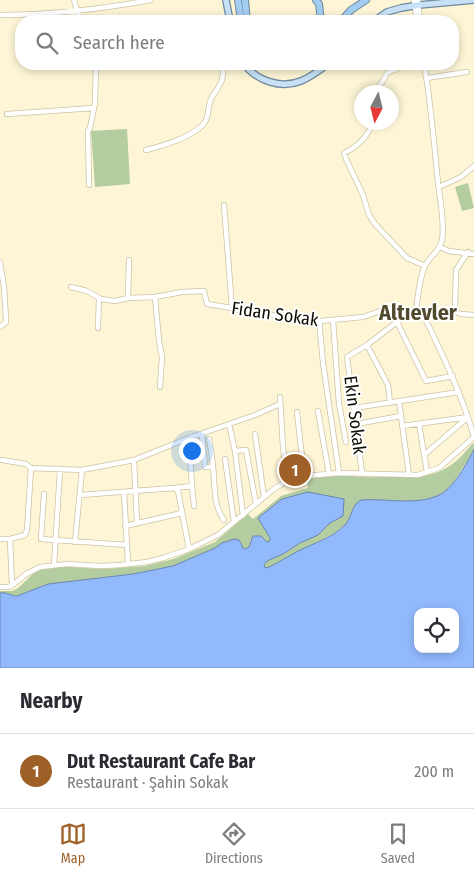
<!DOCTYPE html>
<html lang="en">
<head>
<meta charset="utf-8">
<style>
  :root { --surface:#fff; --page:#f2f2f3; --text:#2b2b33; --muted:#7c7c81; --line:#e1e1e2; --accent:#9f6027 }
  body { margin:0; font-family:"Fira Sans Condensed",sans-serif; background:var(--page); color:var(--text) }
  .controls { position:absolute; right:15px; bottom:15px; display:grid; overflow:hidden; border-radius:10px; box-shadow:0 2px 8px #0003 }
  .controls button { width:45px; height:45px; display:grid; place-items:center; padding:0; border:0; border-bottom:1px solid var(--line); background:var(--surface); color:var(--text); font:25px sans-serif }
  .compass { position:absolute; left:354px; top:85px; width:45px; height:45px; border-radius:50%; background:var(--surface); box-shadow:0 2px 8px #0003; rotate:187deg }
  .you { position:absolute; left:191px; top:450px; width:18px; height:18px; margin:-12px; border:4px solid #fff; border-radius:50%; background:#1a73e8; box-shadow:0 0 0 8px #1a73e833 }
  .badge { display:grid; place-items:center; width:32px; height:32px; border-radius:50%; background:var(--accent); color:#fff; font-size:16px; font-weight:700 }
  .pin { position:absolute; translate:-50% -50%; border:2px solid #fff; box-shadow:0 1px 5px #0006 }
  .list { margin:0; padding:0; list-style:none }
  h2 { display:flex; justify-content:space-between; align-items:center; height:65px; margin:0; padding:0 20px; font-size:21px }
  h2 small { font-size:16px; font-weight:400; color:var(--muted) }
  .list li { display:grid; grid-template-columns:32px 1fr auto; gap:15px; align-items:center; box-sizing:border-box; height:75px; padding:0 20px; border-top:1px solid var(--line) }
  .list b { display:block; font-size:19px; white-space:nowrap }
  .list p { margin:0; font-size:16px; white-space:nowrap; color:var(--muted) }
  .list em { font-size:16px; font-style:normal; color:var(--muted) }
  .icon { flex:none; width:28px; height:28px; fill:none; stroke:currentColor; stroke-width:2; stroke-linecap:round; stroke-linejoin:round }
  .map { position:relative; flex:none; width:474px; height:668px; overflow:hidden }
  .search { position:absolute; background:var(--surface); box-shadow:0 2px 8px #0003; left:15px; right:15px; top:15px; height:55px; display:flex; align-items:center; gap:12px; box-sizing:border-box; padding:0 18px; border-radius:20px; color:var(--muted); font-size:19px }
  .sheet { height:140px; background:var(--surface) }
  nav { display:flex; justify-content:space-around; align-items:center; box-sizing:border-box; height:70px; border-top:1px solid var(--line); background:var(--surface); font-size:14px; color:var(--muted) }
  nav a { display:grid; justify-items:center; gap:2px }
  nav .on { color:var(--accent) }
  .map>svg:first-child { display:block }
  .green { fill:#b3cda1 }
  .water { fill:#91b9fc; stroke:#6a85b1; fill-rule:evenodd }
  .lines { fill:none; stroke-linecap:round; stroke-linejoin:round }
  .minor-casing { stroke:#ccc4a5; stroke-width:6 }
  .major-casing { stroke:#6f899d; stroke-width:8 }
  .highway-casing { stroke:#6f899d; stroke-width:8 }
  .minor { stroke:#fff; stroke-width:4.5 }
  .major { stroke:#c8e1f6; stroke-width:5.5 }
  .highway { stroke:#a3cdf0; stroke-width:6 }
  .labels { text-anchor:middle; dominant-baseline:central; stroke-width:4; stroke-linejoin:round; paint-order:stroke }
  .street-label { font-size:18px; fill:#0f0c03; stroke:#fff }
  .district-label { font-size:22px; font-weight:bold; fill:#514a2f; stroke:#fff }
</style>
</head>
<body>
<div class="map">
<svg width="474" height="668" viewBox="0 0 474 668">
  <rect width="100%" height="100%" fill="#fdf5d5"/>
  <!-- green -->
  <path class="green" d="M127,129L130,184L95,187L91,131Z
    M468,183L474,208L462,211L455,187Z
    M473,443L474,444C474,454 466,463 460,472C455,480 449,491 440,495C419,506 384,498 361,500C351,505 352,518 345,525C336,533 324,538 314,544C299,552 284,560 269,567L265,568L264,565L267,561L283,554L300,543L318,535L330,523H333L270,538V541L268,542L265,541L264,538L251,540L249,547L245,549L222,543L215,548L173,566L132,574L48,584L17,596C11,596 6,593 0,593V591H12L18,588L34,573L39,570L54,566L102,569L145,566L173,559L215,542L248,514L253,519L281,496L308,488L307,479C321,477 336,475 350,476C355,476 360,477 365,477C374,478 383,476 392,477C411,477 431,478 448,467C458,461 465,452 473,443Z"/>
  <!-- water -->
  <path class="water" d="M474,449V668H0V593C9,592 10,596 17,596L48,584L133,574L173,566L215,548L222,543L234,539L239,540L243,548L245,549L249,547L253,536H261L267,542L270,541V538L258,518L282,499L308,492L344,499L343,516L330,523L318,535L300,543L283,554L267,561L264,565L265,568L269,567C280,562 290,555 300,550C315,543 333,537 345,525C352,518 351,505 361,500C385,498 417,506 439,495C452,490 468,462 474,449ZM418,612H455V649H418Z"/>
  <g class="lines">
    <defs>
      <path id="minor" d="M74,0L77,11L82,21
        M414,0L417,21
        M418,0L420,21
        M0,15C51,15 101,9 151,0
        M427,78L467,72
        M374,92L383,81L387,73L408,64
        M7,114L94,108
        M373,122C368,136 357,147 344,153L346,159L363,195L369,215L375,224L407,258L425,266
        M146,150C162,146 196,136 205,122C209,115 208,106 211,99C213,94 217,91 219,86C224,80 223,71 223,64
        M89,185L88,131L90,128L95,103L96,64
        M439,187L461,177L474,166
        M224,205L232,308
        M440,247L449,251L474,254
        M468,252L456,270L455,308L456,312L461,314L474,315
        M0,262L4,287L6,319V322L0,327
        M155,297L159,341L162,357L160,387
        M128,298L129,260
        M416,311C418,296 419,279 425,266C430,256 440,251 442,240C445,226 440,198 438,183C434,143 431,103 424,64
        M333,320L339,404L346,442
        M320,321V331L323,363L339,473
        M397,322L426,381L453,376
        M98,328L99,298
        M367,345L388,385L390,403
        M280,397L283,447L287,481
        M399,401L409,475
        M354,408L459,392
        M318,411L329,474
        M297,412L301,448L305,476
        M229,424L235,451L243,515
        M356,424L401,416
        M419,424L427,472
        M402,426L468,417
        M202,434L205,467H213
        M255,434L264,497
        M209,439C211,448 212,457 213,466C215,484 213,506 224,520
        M235,451L246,450L256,504
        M424,455L467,418
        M225,459L234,522
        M2,460L26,464L31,468L82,470L134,460L189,438L255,415L280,404
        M134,460L137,523
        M362,473L347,357L367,345L397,322L415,311
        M192,486L194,506
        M174,488L192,486L189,438
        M124,492L127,545
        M44,494L41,539L127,545L128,564
        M80,495L174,488L178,491L189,549
        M125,526L182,513
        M0,539H10L25,535L27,530L31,468
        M10,539L12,585
        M75,542L82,470
        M54,565L60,470
        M0,587H9L14,584L26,574L40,567L67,564L101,566L120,565L147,562L163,558L189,549L218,535L274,489L287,481L305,476L339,473L418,475L439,468L474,437C462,394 442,354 423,314L416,311L397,308L383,310L363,317L320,321L273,315H252L232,308L207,304L204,291L182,292L155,297L128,298L115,301L101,299L87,291L71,287"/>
      <path id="major" d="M226,0L230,21
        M374,21L387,12L401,8L419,5L474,0
        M244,64C257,81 281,89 301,81C311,77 320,70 328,64"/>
      <path id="highway" d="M238,0L241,21
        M245,0L247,21
        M316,0L319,4L321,21
        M341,21L351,10L366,0"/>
    </defs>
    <!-- minor casing -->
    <use href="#minor" class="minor-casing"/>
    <!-- major casing -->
    <use href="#major" class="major-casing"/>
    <!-- highway casing -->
    <use href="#highway" class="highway-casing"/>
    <!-- minor -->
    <use href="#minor" class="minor"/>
    <!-- major -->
    <use href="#major" class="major"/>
    <!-- highway -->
    <use href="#highway" class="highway"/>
  </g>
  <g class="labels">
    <!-- street labels -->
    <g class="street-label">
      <text transform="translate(275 314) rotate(8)">Fidan Sokak</text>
      <text transform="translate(355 415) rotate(83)">Ekin Sokak</text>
    </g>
    <!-- district labels -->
    <g class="district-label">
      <text x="418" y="312">Altıevler</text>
    </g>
  </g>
</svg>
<div class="controls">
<button><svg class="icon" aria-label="locate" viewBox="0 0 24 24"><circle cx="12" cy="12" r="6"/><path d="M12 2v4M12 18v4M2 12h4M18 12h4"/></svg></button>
</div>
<svg class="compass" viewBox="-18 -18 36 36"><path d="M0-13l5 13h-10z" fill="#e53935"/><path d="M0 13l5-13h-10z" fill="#7c7c81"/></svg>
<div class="you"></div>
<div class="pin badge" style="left:295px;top:470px">1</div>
<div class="search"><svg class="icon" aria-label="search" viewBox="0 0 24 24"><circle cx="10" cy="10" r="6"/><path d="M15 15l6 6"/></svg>Search here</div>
</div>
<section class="sheet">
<h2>Nearby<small></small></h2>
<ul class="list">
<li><span class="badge">1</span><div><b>Dut Restaurant Cafe Bar</b><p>Restaurant · Şahin Sokak</p></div><em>200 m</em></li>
</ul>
</section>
<nav>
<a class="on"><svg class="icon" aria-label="map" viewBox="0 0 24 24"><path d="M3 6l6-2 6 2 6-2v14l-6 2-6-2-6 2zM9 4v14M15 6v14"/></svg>Map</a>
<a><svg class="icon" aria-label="directions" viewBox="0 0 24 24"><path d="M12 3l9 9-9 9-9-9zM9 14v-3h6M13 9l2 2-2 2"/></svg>Directions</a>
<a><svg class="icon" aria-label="saved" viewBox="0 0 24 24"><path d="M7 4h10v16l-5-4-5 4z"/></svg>Saved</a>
</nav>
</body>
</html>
